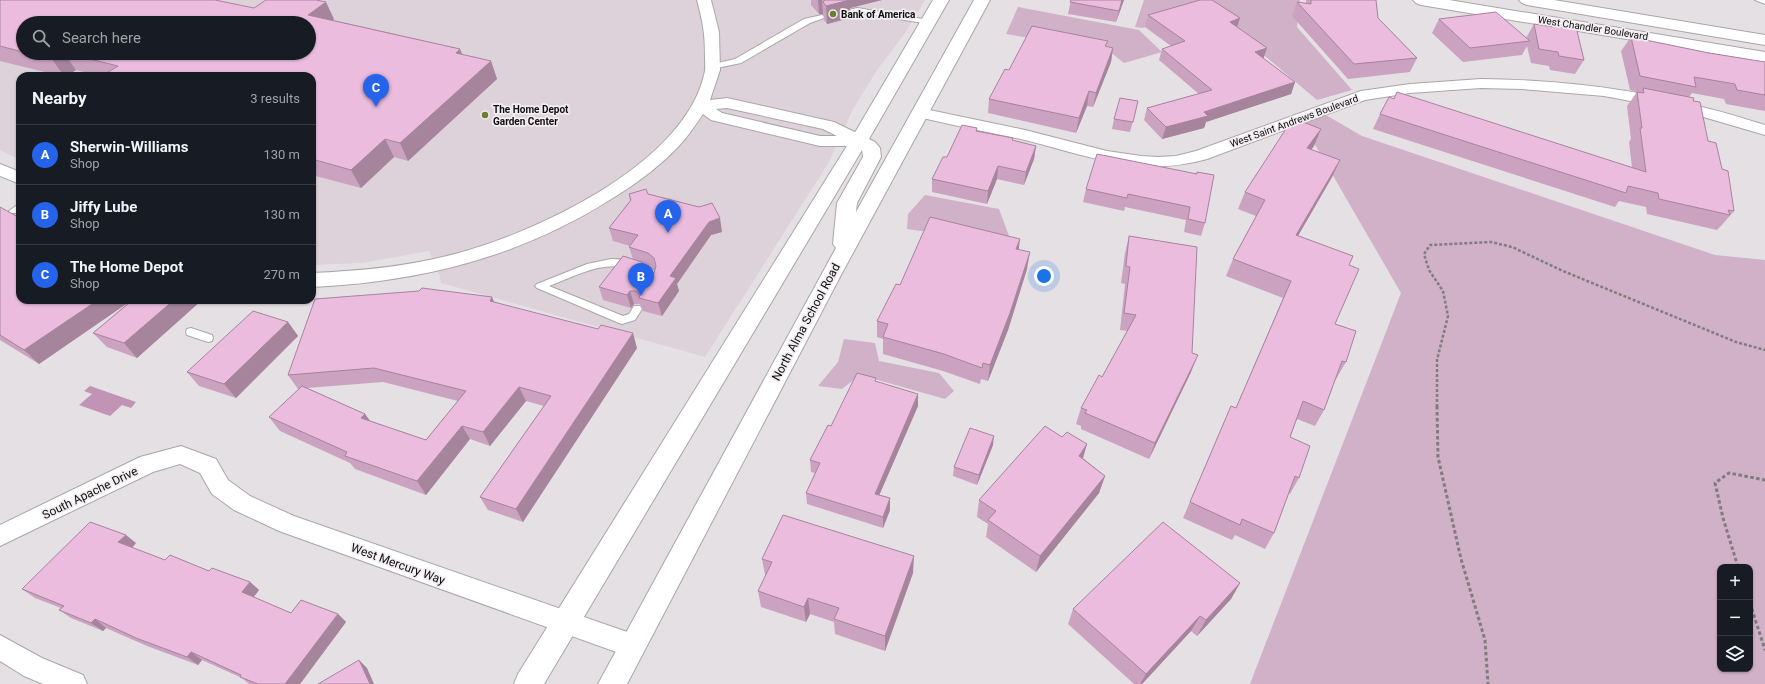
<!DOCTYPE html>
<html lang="en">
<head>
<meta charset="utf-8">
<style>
  :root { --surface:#171b24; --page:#242831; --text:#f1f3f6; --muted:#9ea1a6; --line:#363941; --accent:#2563eb }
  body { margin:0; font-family:Roboto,sans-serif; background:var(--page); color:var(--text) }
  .controls { position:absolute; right:12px; bottom:12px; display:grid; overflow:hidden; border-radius:8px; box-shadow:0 1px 3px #0004 }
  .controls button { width:36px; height:36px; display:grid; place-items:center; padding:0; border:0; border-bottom:1px solid var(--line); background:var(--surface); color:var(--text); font:20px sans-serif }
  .you { position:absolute; left:1044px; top:276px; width:14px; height:14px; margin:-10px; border:3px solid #fff; border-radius:50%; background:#1a73e8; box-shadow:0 0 0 6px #1a73e833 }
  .badge { display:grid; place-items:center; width:26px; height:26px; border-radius:50%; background:var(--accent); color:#fff; font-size:13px; font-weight:700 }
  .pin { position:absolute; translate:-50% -33px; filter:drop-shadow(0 1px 2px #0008) }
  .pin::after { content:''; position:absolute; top:21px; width:14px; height:12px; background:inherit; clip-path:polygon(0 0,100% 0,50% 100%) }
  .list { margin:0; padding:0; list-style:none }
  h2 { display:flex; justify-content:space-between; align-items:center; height:52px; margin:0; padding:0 16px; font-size:17px }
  h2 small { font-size:13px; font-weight:400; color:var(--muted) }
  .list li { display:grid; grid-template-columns:26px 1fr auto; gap:12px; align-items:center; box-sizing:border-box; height:60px; padding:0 16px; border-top:1px solid var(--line) }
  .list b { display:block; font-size:15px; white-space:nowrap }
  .list p { margin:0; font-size:13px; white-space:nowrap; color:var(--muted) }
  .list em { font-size:13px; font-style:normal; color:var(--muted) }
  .icon { flex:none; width:22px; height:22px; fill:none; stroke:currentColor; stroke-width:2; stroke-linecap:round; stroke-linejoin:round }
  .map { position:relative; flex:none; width:1765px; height:684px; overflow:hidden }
  .search { position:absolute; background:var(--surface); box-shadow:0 1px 3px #0004; left:16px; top:16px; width:300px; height:44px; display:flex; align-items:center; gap:10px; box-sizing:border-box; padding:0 14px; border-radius:22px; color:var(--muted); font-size:15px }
  .panel { position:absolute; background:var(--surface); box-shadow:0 1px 3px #0004; left:16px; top:72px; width:300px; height:232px; border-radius:12px }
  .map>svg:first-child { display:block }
  .built { fill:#ded2da; fill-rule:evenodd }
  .green { fill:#d0b1c7; fill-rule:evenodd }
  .water { fill:#c193b5 }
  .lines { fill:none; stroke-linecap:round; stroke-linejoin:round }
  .lane-casing { stroke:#aaa5a8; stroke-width:2 }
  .street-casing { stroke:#aaa5a8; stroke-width:2 }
  .secondary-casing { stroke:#aaa5a8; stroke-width:2 }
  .path-far1 { stroke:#807d7f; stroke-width:2.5; stroke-dasharray:3 2; stroke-linecap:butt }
  .path { stroke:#807d7f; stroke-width:3; stroke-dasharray:3.5 2.5; stroke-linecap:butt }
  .lane { fill:#fff; fill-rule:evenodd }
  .street { fill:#fff; fill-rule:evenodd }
  .secondary { fill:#fff; fill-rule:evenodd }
  .wall { fill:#cba2c0; fill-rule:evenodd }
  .shaded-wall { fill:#a5849c }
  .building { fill:#ecbcdf; stroke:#a5849c }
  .poi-dot { fill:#6a7f2f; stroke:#f2edf1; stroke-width:1.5 }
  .labels { text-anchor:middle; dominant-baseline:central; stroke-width:3.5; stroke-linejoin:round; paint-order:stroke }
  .far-poi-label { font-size:10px; font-weight:bold; fill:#0f0e0f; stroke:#f2edf1; text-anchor:start }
  .far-street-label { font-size:10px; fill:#0f0e0f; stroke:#f2edf1 }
  .street-label { font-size:12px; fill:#0f0e0f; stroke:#f2edf1 }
</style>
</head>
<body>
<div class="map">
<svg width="1765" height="684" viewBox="0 0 1765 684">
  <rect width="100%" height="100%" fill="#e5e0e4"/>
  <!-- built -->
  <path class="built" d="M0,0H925L903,36L877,70L852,111L829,162L705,357L441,283L440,277L429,251L362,263L312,265V76H20V160L0,150ZM23,23H309V53H23Z"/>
  <!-- green -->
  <path class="green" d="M1144,0H1300L1297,27L1352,90L1317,100L1208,8L1142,28L1135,27Z
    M1018,7L1139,30L1162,52L1124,63L1109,51L1006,34Z
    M1319,111L1362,136L1715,255L1765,260V684H1250L1401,293L1299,117ZM1720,567H1750V669H1720Z
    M925,195L999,209L1012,244L907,229L908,214Z
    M844,339L875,343L879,361L939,373L954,391L945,399L860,375L842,389L818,386L838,362Z"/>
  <!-- water -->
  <path class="water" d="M90,386L136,402L131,408L122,405L110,416L79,405L92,394L84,391Z"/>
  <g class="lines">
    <defs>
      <path id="lane" d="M1755,0H1765V4Z
        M857,8L929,20L933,22L929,24L857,12L845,14L841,12Z
        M822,15L826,17L824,18L810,23L741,63L712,69L708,67L709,65L735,59L804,19Z
        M20,203V210L16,213H10L9,211Z
        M611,259C624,259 668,264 656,286H650L648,275C644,271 639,270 634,269C602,260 578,275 549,286L623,316L629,314L634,306H640L642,309L635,320L622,324L619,323L537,288L535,286L537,284L587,264Z
        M191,328L212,335L213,338L212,341L208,342L187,335L186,332L187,329Z"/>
      <path id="street" d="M697,0H711L719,32L720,70L710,100L727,98L834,122L865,137L867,141L865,145L859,146H820L711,120L703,114C697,122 692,131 685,139C664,164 636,184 608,201C517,258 418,282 312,287V273C357,271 403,267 447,256C530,236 683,166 704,75C706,69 705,62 705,57C705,33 703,23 697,0ZM727,108L823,129L837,136H820L722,113L716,109Z
        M1481,79C1582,80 1668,94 1765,125V135L1683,111L1604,96L1522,89L1481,88L1410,93L1365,100L1207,159C1140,178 1089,156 1025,140C988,132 951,125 914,116L912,113L914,110L920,108L1025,130L1107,151L1141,156L1158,157L1176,156L1196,151L1361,91L1410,84Z
        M0,164L20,172V184L0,176Z
        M181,446L216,459L228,480L250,496L294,516L633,634L642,637L646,646L642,655L633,658L279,531L234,510L212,494L200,473L180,464L153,472L0,546V525L140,457Z
        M0,635L42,658L83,675L87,684H43L24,676L0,661Z"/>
      <path id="secondary" d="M933,0H949L869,139L875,142L880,148L881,157L857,203L856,212L974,0H990L841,275L627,684H598L836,248L833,244L837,203L863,157L862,150L544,684H514L518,674L850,141Z
        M1413,0H1449L1765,52V62L1421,5L1416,3Z
        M1519,0H1554L1765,35V45L1527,5L1522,3Z"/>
    </defs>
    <!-- lane casing -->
    <use href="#lane" class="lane-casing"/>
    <!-- street casing -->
    <use href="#street" class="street-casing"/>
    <!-- secondary casing -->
    <use href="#secondary" class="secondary-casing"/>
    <!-- path-far1 -->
    <path class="path-far1" d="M1437,407V360L1448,316L1443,291L1429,270L1424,254L1430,245L1491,242L1512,247L1563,271L1736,342L1765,350"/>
    <!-- path -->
    <path class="path" d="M1437,406L1438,457L1461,559L1485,640L1488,684
      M1738,567L1723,518L1715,483L1729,473L1765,480
      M1750,603L1765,650"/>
    <!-- lane -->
    <use href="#lane" class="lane"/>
    <!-- street -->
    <use href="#street" class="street"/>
    <!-- secondary -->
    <use href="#secondary" class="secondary"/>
  </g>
  <!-- wall -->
  <path class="wall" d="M0,0L254,8L334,19L333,20L460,49L462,55L491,61L497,79L408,161L394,157L361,188L312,175V76H100L76,70L66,76H61L0,61ZM23,23L309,53H23Z
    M811,0H882L850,8V18L827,24L824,20L823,14H819L811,5Z
    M1071,0H1124L1116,22L1068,14Z
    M1306,0H1376L1378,18L1417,58L1410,72L1348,79L1292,16L1297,2L1306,3Z
    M1148,15L1237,27L1263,58L1295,82L1291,94L1206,122L1204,128L1162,139L1144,120L1147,108L1199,94L1159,60L1162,49L1171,46L1145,27Z
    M1439,19L1526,38L1534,24L1552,27L1554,24L1584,60L1575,74L1550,70L1549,66L1531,63L1527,46L1522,55L1463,62L1432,33Z
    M1631,37L1709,53L1765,62V111L1726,104L1724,99L1692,93L1689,97L1693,101L1708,141L1722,169L1734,211L1721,226L1717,230L1647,214L1646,207L1619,201L1615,207L1373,129L1380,114L1632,168L1629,142L1631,139L1627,106L1637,92L1630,90L1621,51Z
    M1106,47L1113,48L1111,62L1093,107L1087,106L1076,133L988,113L989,99L1009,70Z
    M1136,111L1130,132L1112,129L1114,119Z
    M977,131L1012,140L1036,146L1034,159L1024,185L997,179L987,204L932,192V179L947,157Z
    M1314,146L1311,150L1340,160L1332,177L1298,236L1349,265L1335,324L1346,362L1336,379V378L1324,410L1315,426L1297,419L1290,437L1299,478L1290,494L1289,493L1274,533L1265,549L1235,535L1232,540L1183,518L1224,423L1236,408L1283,298L1226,276L1233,259L1256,216L1238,209L1245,192Z
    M1197,174L1205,223L1201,236L1184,232L1186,220L1125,207L1124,211L1083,202L1086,189Z
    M629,194H648L722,232L711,235L677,284L679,291L662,316L643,311L641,306L640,304H634L631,308L603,300L599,287L633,259L629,247L630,246L613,241L609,228L630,201ZM643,263L651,266L655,270L654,273L646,274Z
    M0,207L20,300H202L137,358L107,347L93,333L128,303L39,364L0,340Z
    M1129,236L1191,372L1149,459L1081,429V426L1076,424L1081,408L1102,377L1128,331L1120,330L1125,284L1121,283L1125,253Z
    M1018,250L1027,269L1008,330L988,381L981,379L980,384L943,371L883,354V339L877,337V321L900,285Z
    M419,291L495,302L637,348L523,522L488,510L480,497L544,406L526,401L490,446L470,439L426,495L355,469L350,463L280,431L269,417L299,389H298L288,375ZM383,382L458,401L426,440L370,421L365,414L307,388Z
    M288,322L298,336L236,398L199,386L187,372Z
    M876,382L918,394V406L879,495L890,510L883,528L807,504L806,493L815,473L811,472L810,460L831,426Z
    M1062,437L1087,444L1083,458L1105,476L1099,493L1036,572L986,537L988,524L977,517L979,500Z
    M993,445L977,485L953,476L954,467Z
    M136,543L132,548L165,560L250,582L259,590L254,597L291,613L338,614L346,622L300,684H249L242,678L202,660L198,665L147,646L106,628L103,631L71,618L59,610L61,608L35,598L22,589Z
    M762,559L913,573L885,651L835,634L834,622L810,614L806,622L761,607L758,591L766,576L765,575Z
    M1240,583L1231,599L1197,636L1191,631L1142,684H1134L1068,624L1073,609Z"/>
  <!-- shaded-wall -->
  <path class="shaded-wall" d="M818,0H822L823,14H819Z
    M840,0H882L850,8V18L827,24L826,6Z
    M1122,0H1124L1116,22Z
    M326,2L334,19L316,32L308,15Z
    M1240,18L1236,30L1230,22Z
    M1113,48L1111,62L1093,107L1096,93Z
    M1267,48L1263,60L1255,52Z
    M460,49L467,67L456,53Z
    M62,53H64L76,70L66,76H64L52,59Z
    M491,61L497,79L408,161L400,143Z
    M1295,82L1291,94L1206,122L1204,128L1162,139L1166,127L1204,112Z
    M1089,91L1087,106L1076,133L1079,118Z
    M1321,129L1314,146L1300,165L1307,148Z
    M385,139L394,157L361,188L351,170Z
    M1036,146L1034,159L1024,185L1026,172Z
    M1340,160L1332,177L1288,253L1296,235Z
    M998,166L997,179L987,204L988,191Z
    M720,218L722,232L711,235L677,284L679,291L662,316L658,303L670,276L709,222Z
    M1020,239L1018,256L1016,249Z
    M1030,252L1027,269L1008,330L988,381L990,365Z
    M630,291L634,304L631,308L627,295Z
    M492,297L499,312L490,301Z
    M98,300H128L129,302L39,364L24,350Z
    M174,300H202L137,358L124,343Z
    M288,322L298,336L236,398L224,384Z
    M633,333L637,348L523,522L516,509Z
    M1198,355L1191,372L1149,459L1155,443Z
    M519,387L526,401L490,446L483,432Z
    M918,394V406L875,505V494Z
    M365,414L375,428L361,418Z
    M462,426L470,439L426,495L417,481Z
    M994,436L993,445L977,485L979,475Z
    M1087,444L1082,461L1079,456Z
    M1105,476L1099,493L1036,572L1040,556Z
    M890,498V510L883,528V517Z
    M126,535L136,543L129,551L118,542Z
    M914,556L913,573L885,651V636Z
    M250,582L259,590L251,600L242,592Z
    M1240,583L1231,599L1197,636L1206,620Z
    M808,598L810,614L806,622L804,607Z
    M338,614L346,622L300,684H285Z
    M1200,616L1191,631L1142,684H1140L1146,674Z
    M95,619L106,628L103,631L91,623Z
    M191,652L202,660L198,665L187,657Z
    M359,660L367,668L374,684H370Z"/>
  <!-- building -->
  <path class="building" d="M0,0H215L254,8L266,0H316L326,2L308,15L460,49L456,53L491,61L400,143L385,139L351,170L312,159V76H102L118,66L66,53H309V23H23V52L0,46Z
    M825,0H850L826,6L823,2Z
    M1071,0H1122L1119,11L1070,2Z
    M1200,0H1212L1240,18L1230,22L1267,48L1255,52L1295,82L1204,112L1208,116L1166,127L1147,108L1212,90L1162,49L1185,41L1148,15Z
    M1311,0H1376L1378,18L1417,58L1354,64L1297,2L1311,4Z
    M1496,12L1530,41L1470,48L1439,19Z
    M1534,24L1554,27V24L1576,27L1584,60L1559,56L1558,52L1539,49Z
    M1032,26L1108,41L1105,46L1113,48L1096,93L1089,91L1079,118L989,99L1005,69L1009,70Z
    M1631,37L1709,53L1765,62V95L1737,90L1735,84L1694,77L1696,87L1640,76Z
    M27,53H62L52,59Z
    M1643,88L1694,98L1693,101L1700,102L1708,141L1716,143L1722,169L1728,171L1734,211L1728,210L1730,215L1659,199L1658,193L1628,186L1626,193L1380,114L1389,97L1394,99L1397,92L1646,172L1640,128H1642L1637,92L1644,93Z
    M1120,98L1138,101L1133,122L1114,119Z
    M1293,118L1321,129L1307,148L1340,160L1296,235L1353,256L1349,265L1359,269L1335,324L1356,331L1346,362L1342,361L1324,410L1303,401L1290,437L1310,446L1299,478L1295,476L1274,533L1242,519L1240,525L1190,502L1231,406L1236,408L1291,281L1233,259L1265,200L1245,192Z
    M962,125L977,128L976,131L1013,138L1012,140L1036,146L1026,172L998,166L988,191L932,179L943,157H947Z
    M1097,154L1197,174V172L1214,175L1205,223L1188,219L1190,207L1128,194L1127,198L1086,189Z
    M646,189L648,194L699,207L712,203L720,218L709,222L670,276L676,278L658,303L639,298L640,295L636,291H630L627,295L599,287L623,256L642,262L646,274L654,273L656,266L654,258L648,253L629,247L638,235L609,228L631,200L629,194Z
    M0,207L20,218V300H98L24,350L0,335Z
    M930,217L1020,239L1016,249L1030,252L1010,313L990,365L983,363L982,368L944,354L883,337L888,324L877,321L896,284L900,285Z
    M1129,236L1197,247L1192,353L1198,355L1155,443L1085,413L1087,410L1081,408L1099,375L1102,377L1136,315L1124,313L1130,267L1126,266Z
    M422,288L492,297L490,301L598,329L601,325L633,333L516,509L480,497L551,396L519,387L483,432L462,426L417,481L345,456L347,452L269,417L302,386L365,414L361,418L426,440L466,391L374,368L288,375L315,299L419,291Z
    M126,300H174L124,343L93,333L129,303Z
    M253,311L288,322L224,384L187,372Z
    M857,373L876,378L875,381L918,394L875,494L890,498L883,517L806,493L820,463L810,460L828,425L831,426Z
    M1045,426L1062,437L1067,432L1087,444L1079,456L1105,476L1040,556L988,520L996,511L979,500Z
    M970,428L994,436L979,475L954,467Z
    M783,515L914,556L885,636L834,619L839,608L808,598L804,607L758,591L772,562L762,559Z
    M90,522L126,535L118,542L165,560L170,555L209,571L212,568L250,582L242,592L291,613L301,600L338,614L285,684H258L240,677L241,675L191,652L187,657L136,638L95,619L91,623L59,610L64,606L22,589Z
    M1163,522L1240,583L1206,620L1200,616L1146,674L1073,609Z
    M359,660L370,684H318Z"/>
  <!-- markers -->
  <g class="poi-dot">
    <circle cx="833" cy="14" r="4"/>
    <circle cx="485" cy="115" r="4"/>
  </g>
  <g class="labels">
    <!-- far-poi labels -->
    <g class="far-poi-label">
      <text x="841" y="14">Bank of America</text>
      <text x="493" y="109">The Home Depot<tspan x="493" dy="12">Garden Center</tspan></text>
    </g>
    <!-- far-street labels -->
    <g class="far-street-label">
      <text transform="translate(1593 28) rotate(9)">West Chandler Boulevard</text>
      <text transform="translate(1294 121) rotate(-20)">West Saint Andrews Boulevard</text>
    </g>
    <!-- street labels -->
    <g class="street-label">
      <text transform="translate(806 322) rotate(-62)">North Alma School Road</text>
      <text transform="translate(90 493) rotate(-26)">South Apache Drive</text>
      <text transform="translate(398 564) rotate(20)">West Mercury Way</text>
    </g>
  </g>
</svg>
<div class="controls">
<button>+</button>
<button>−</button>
<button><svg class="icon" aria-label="layers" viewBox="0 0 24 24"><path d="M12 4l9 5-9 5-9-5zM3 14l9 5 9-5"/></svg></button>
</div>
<div class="you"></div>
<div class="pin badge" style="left:668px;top:233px">A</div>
<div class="pin badge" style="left:641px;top:296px">B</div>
<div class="pin badge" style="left:376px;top:107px">C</div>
<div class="search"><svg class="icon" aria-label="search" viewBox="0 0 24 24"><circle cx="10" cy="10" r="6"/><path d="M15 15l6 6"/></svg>Search here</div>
<section class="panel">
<h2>Nearby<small>3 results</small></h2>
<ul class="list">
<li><span class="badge">A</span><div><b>Sherwin-Williams</b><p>Shop</p></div><em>130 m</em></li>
<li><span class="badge">B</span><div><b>Jiffy Lube</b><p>Shop</p></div><em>130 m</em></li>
<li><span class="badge">C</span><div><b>The Home Depot</b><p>Shop</p></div><em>270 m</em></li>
</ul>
</section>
</div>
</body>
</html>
